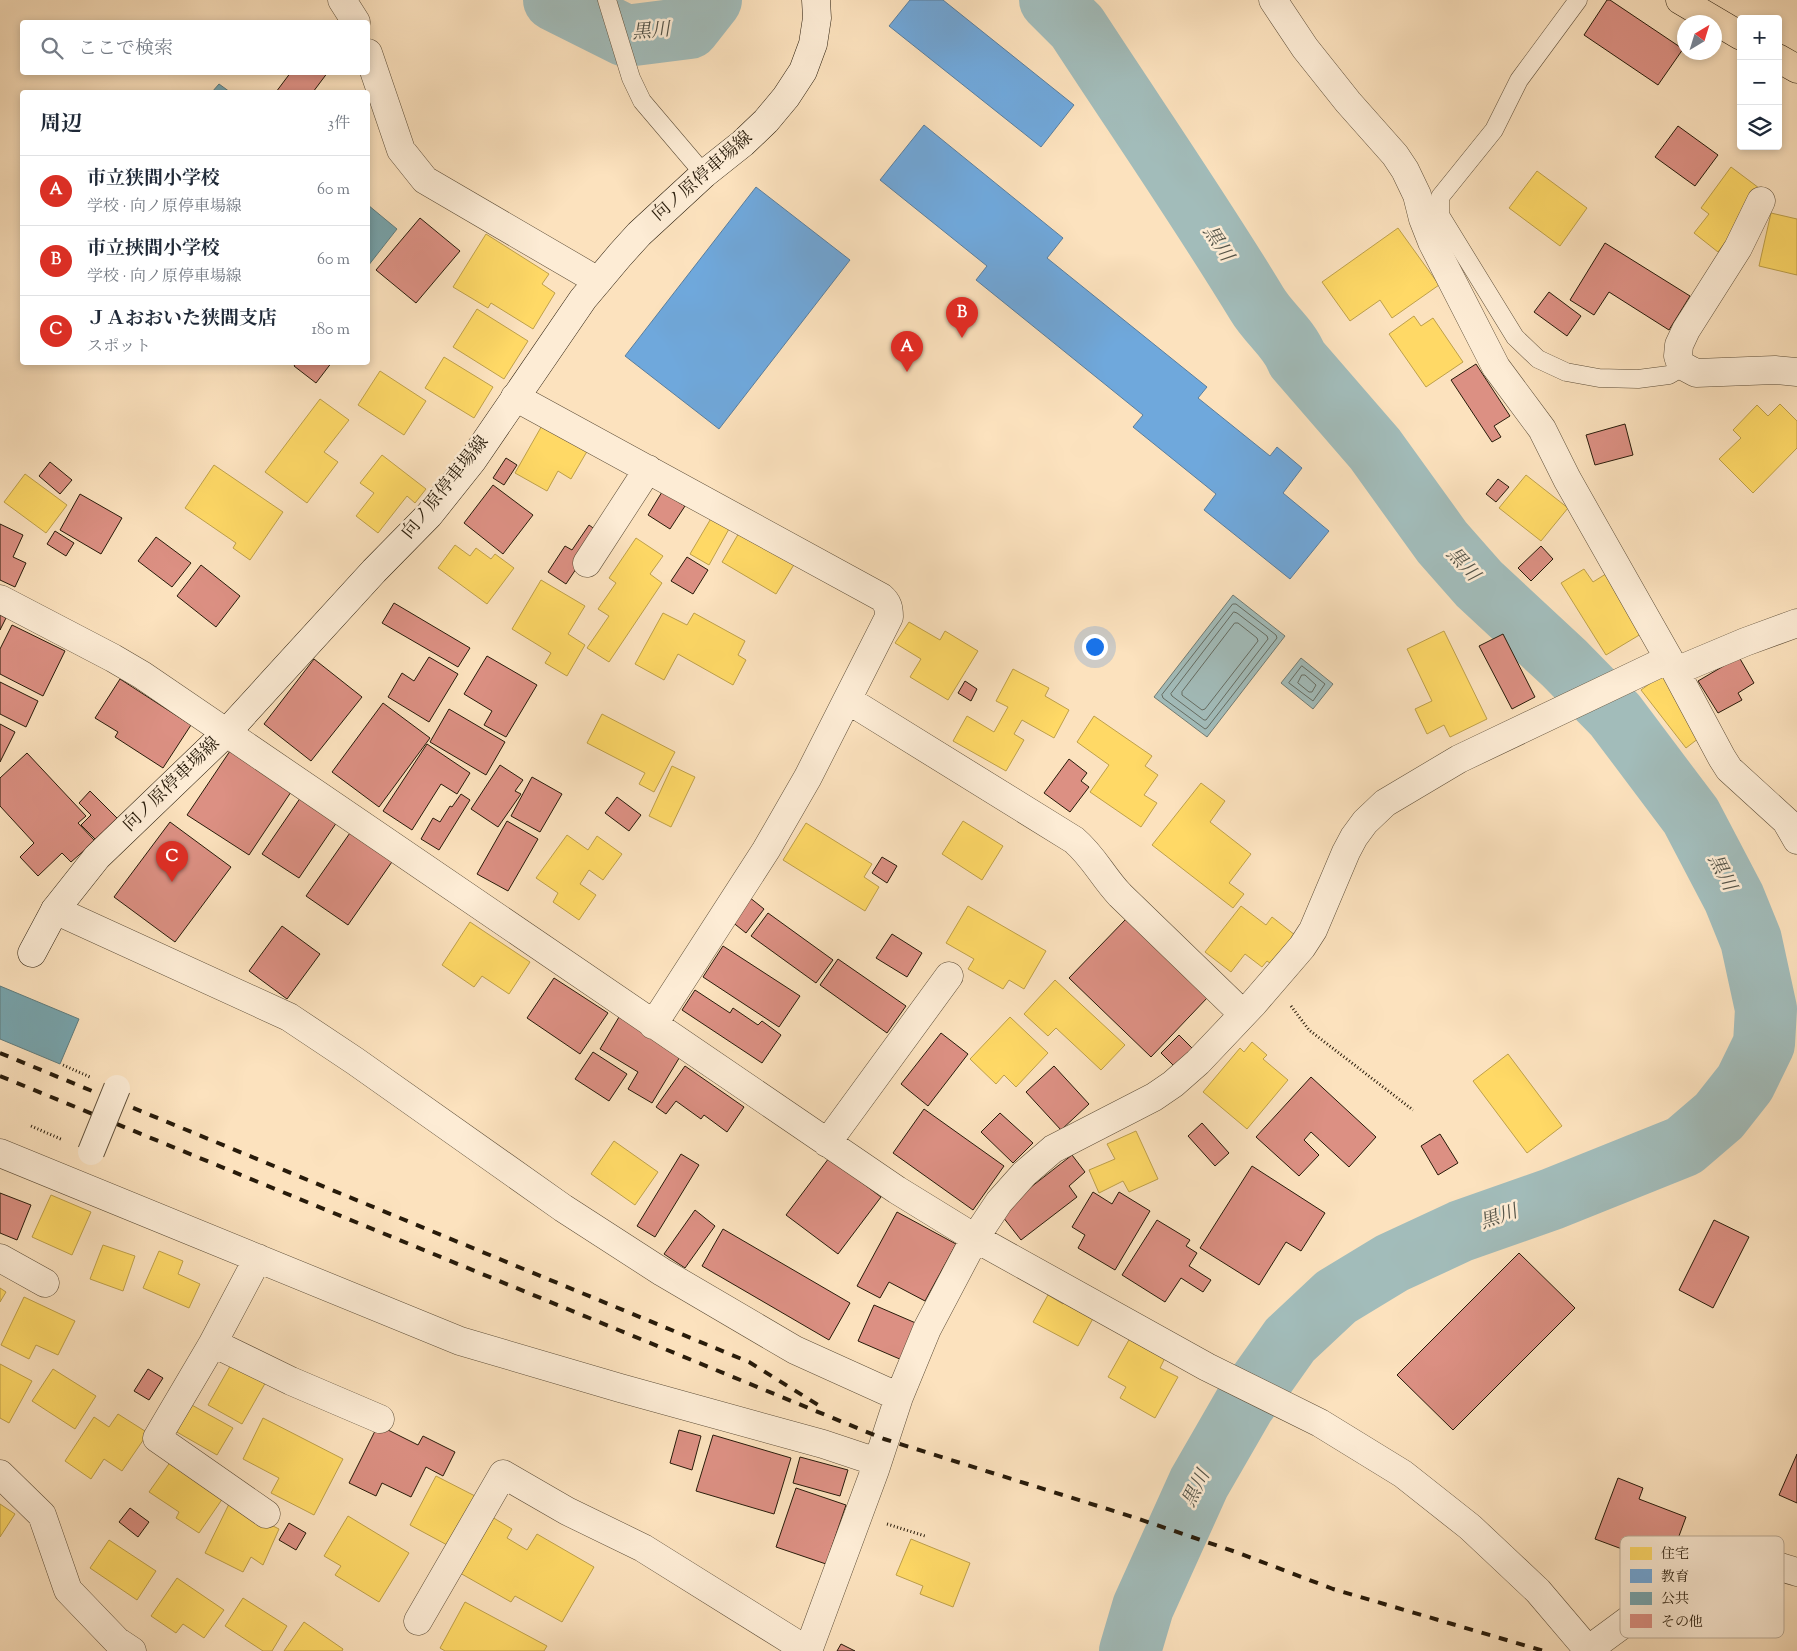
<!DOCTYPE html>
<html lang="ja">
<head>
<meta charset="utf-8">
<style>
  :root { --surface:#fff; --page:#f6f6f7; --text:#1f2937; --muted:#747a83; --line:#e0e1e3; --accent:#d93025 }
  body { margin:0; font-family:"Sorts Mill Goudy","Noto Serif JP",serif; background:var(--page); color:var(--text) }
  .controls { position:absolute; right:15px; top:15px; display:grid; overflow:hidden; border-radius:5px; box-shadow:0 2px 8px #0003 }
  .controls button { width:45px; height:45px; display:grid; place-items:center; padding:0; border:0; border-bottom:1px solid var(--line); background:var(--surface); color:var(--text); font:25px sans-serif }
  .compass { position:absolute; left:1677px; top:15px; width:45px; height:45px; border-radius:50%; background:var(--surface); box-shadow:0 2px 8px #0003; rotate:38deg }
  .you { position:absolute; left:1094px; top:646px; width:18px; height:18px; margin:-12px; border:4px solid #fff; border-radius:50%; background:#1a73e8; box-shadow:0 0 0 8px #1a73e833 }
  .badge { display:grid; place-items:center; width:32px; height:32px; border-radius:50%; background:var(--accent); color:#fff; font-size:16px; font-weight:700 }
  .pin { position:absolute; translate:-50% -41px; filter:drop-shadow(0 1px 2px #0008) }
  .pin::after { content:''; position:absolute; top:26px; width:18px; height:15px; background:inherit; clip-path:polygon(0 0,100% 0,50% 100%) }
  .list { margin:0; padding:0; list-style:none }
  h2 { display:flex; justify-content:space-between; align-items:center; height:65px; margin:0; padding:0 20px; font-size:21px }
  h2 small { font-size:16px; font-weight:400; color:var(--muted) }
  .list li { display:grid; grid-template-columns:32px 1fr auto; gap:15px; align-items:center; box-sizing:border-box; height:70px; padding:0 20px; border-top:1px solid var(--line) }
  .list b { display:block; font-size:19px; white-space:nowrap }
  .list p { margin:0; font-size:16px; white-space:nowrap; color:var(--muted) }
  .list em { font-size:16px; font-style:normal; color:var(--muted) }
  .icon { flex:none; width:28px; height:28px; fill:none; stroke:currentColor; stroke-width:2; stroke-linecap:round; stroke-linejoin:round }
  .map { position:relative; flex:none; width:1797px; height:1651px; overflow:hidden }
  .search { position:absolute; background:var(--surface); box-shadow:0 2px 8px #0003; left:20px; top:20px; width:350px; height:55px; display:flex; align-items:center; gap:12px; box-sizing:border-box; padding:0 18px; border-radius:5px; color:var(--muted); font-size:19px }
  .panel { position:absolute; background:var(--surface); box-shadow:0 2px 8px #0003; left:20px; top:90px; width:350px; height:275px; border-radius:5px }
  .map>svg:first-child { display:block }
  .water { fill:#a2bcba; stroke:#717c74 }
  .homes { fill:#ffd966; stroke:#bea04a }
  .schools { fill:#6fa8dc; stroke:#5a7e9d }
  .public { fill:#76a5af; stroke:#5f7c7e }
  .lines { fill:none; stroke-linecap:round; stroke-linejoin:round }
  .shore { stroke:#656c62; stroke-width:1 }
  .river { stroke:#a2bcba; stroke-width:62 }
  .building { fill:#dc9083; stroke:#281b0a }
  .service-casing { stroke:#5d4d37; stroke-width:19 }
  .minor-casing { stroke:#5d4d37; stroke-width:29 }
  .secondary-casing { stroke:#281b0a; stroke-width:29 }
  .trunk-casing { stroke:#281b0a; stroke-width:29 }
  .path { stroke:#281b0a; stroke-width:3; stroke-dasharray:1 2.5; stroke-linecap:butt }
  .service { stroke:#fdecd5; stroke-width:18 }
  .minor { stroke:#fdecd5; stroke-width:28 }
  .secondary { stroke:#fdecd5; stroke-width:28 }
  .trunk { stroke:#fce2be; stroke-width:28 }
  .rail { stroke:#281b0a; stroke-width:4; stroke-dasharray:9 9; stroke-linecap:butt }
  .pedestrian-bridge-casing { stroke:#5d4d37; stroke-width:28; stroke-linecap:butt }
  .pedestrian-bridge { stroke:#fdecd5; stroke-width:26 }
  .labels { text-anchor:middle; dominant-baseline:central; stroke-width:5; stroke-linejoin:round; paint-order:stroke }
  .street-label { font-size:18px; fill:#281b0a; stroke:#fdecd5 }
  .water-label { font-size:19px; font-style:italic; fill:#535348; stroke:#fdecd5 }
  .key { fill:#fdecd5; stroke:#bdad98; stroke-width:1 }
  .key-label { font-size:14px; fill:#281b0a }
</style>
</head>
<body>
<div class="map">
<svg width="1797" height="1651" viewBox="0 0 1797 1651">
  <rect width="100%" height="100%" fill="#fce2be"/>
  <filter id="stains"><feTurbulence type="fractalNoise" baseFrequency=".004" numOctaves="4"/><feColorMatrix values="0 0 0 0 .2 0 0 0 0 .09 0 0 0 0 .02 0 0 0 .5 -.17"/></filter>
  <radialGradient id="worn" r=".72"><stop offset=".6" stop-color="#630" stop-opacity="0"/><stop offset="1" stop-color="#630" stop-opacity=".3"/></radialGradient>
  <!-- water -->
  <path class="water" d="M1233,595L1285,636L1207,737L1154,697Z
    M1301,658L1333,684L1313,709L1281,683Z"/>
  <!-- homes -->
  <path class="homes" d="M1731,167L1763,191L1718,252L1694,233L1709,214L1701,208Z
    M1537,171L1587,208L1560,246L1509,208Z
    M1771,213L1797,219V275L1759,266Z
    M1398,228L1439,285L1392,318L1380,300L1350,321L1322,282Z
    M486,234L549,274L542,284L555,293L533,329L491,303L488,308L453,287Z
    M477,309L528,341L504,379L453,347Z
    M1414,316L1421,326L1433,318L1463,362L1426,387L1389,334Z
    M444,357L493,387L474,418L425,388Z
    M380,371L426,401L404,435L358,405Z
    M320,399L349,420L324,452L338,462L307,503L265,472Z
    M1780,404L1797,421V448L1753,493L1719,459L1741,438L1733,430L1757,405L1768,416Z
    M544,422L593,441L571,479L558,471L547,491L515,473Z
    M382,455L426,489L415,503L407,496L378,533L356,516L374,493L360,483Z
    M214,465L283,512L250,560L233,548L236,543L185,508Z
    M25,474L67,505L46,533L4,502Z
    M1526,475L1568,508L1541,541L1499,508Z
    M716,510L734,520L709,565L690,554Z
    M743,526L798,558L776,594L722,562Z
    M636,538L663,556L650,574L662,583L609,662L587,648L609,616L598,609L616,583L609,578Z
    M455,545L470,556L476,548L491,559L495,554L514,568L487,604L438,568Z
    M1584,569L1593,582L1609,572L1646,631L1606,655L1561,583Z
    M541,580L585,606L568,634L585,645L567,676L545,663L551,653L512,629Z
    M663,613L687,625L694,613L745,641L738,655L746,660L733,685L678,654L664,680L635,664Z
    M909,622L940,640L945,631L978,651L948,700L910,677L921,659L895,643Z
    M1444,631L1487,719L1450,737L1444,725L1427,734L1415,709L1432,701L1407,649Z
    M1013,669L1049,688L1045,696L1069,710L1054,738L1022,720L1014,734L1024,740L1006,771L953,741L967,716L994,732L1008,707L996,701Z
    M1667,671L1695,717L1688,723L1699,738L1686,748L1641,690Z
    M602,714L675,752L654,792L639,784L645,773L587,743Z
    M1094,716L1152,756L1145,766L1158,775L1144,795L1157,803L1141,827L1090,792L1109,765L1077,742Z
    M672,766L695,777L671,827L649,816Z
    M1201,783L1225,801L1210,822L1251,854L1229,883L1244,894L1233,908L1152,845Z
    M963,821L1003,846L982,880L942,854Z
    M806,823L872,864L864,877L879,887L865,911L783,860Z
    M567,835L588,850L597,836L622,854L603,880L589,870L580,884L596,895L579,920L553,902L558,893L536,878Z
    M968,906L1046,951L1024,989L1009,980L1003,989L968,969L974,959L946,943Z
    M1241,906L1266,925L1272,917L1300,939L1277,968L1267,961L1262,967L1245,954L1231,972L1205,952Z
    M470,922L530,962L509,994L482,976L474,987L442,965Z
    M1055,980L1125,1045L1101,1070L1056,1028L1048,1036L1024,1014Z
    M1010,1017L1048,1053L1016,1087L1004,1075L996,1084L970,1059Z
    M1252,1042L1267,1055L1263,1059L1288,1080L1247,1129L1203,1092L1240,1048L1244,1052Z
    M1508,1054L1562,1126L1527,1153L1473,1081Z
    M1136,1131L1158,1179L1129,1192L1123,1181L1099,1193L1089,1170L1115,1159L1107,1144Z
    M614,1141L658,1172L635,1205L591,1174Z
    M51,1195L91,1212L72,1255L32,1237Z
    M103,1245L135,1256L123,1291L90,1279Z
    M159,1251L183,1261L178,1274L200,1284L189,1308L143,1288Z
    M0,1288L6,1292L0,1302Z
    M1048,1295L1063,1304L1067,1297L1096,1313L1078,1346L1033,1322Z
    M24,1297L75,1321L58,1355L36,1345L29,1359L1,1345Z
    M1130,1338L1165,1358L1160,1368L1178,1377L1155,1418L1120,1398L1126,1387L1108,1377Z
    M233,1361L267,1380L242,1424L208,1405Z
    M0,1364L32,1381L9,1423L0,1418Z
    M53,1369L96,1396L75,1429L32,1401Z
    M190,1404L233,1428L217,1455L175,1431Z
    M118,1414L148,1433L122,1471L104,1459L91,1479L65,1461L94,1417L109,1427Z
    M263,1418L343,1459L314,1515L271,1493L279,1478L243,1459Z
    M171,1461L223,1498L199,1533L176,1518L179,1512L149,1492Z
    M436,1476L475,1496L449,1546L410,1525Z
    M0,1504L15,1514L0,1537Z
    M229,1504L279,1529L263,1565L251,1557L243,1572L205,1553Z
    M348,1516L409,1553L379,1602L335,1575L341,1566L324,1556Z
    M492,1517L512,1529L507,1538L527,1550L537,1534L594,1567L562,1622L515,1596L511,1602L460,1573Z
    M911,1539L970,1563L953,1607L920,1594L923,1586L896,1575Z
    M109,1540L156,1571L137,1600L90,1568Z
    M177,1578L224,1610L204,1638L183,1624L176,1633L151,1616Z
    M243,1598L287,1626L272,1651H263L225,1626Z
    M465,1602L547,1646L544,1651H445L440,1648Z
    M304,1622L343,1649L342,1651H284Z"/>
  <!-- schools -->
  <path class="schools" d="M910,0H943L1074,105L1041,147L889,26Z
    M924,125L1063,238L1047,258L1207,387L1198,398L1270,456L1277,447L1302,468L1283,493L1329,531L1290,579L1204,510L1216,494L1133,427L1143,415L976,280L987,266L880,180Z
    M756,187L850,260L719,429L625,356Z"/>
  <!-- public -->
  <path class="public" d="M219,84L230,92H212Z
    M368,205L397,229L368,266Z
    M0,986L79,1019L60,1064L0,1039Z"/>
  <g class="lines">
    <!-- shore -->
    <path class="shore" d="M1233,604H1236L1276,635L1277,638L1207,728L1205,729L1163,698L1162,695Z
      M1234,612L1237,613L1267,636L1268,639L1206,720H1204L1172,696L1171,694Z
      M1235,623H1238L1257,638L1258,641L1205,709L1202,710L1182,695V692Z
      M1302,666L1325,684L1313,701L1289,683Z
      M1302,675H1305L1316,685L1312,692H1309L1298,683Z"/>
    <!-- river -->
    <path class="river" d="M554,0L626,36L689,28L711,0
      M1050,0L1077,27C1137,119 1200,210 1257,304C1269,324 1289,338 1297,359L1375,449L1442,542L1479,584L1564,663L1615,715L1691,816L1734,898L1751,940L1766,1009L1764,1044L1745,1083L1719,1116L1684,1146L1552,1199L1461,1231L1392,1263L1336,1297L1290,1340L1244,1405L1199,1483L1143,1607L1130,1651"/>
  </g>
  <!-- building -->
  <path class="building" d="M1607,0H1610L1683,49L1658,85L1584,35Z
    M291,72H328L313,92H276Z
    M1678,126L1718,155L1695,186L1655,157Z
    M420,218L460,251L416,303L376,270Z
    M1605,243L1690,296L1669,330L1609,292L1594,315L1570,300Z
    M1549,292L1581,316L1567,336L1534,312Z
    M297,362H332L316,383L294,366Z
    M1476,364L1510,416L1494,426L1501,437L1492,442L1451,380Z
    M1625,424L1633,455L1595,465L1586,435Z
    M506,458L517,465L504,485L493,478Z
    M50,462L72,480L60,494L39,476Z
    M1498,479L1509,487L1496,502L1486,494Z
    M493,485L533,515L503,554L464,523Z
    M662,492L685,506L670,529L648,515Z
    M80,494L122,518L101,554L60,530Z
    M0,524L23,535L13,557L26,563L15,587L0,580Z
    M589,525L600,533L566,584L548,572L565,546L572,550Z
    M55,531L74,543L66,556L47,544Z
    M156,537L191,563L172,587L138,561Z
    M1541,546L1553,559L1531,581L1518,568Z
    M687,557L708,570L693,594L671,581Z
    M201,565L240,596L216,627L177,596Z
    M394,603L470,648L458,667L382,623Z
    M0,615L6,618L0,630Z
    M12,625L65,651L43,696L0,674V649Z
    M1503,634L1535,697L1512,709L1479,646Z
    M487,656L537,685L506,737L484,725L492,711L464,694Z
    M429,657L458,674L429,722L388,697L402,673L414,681Z
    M1739,657L1754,683L1738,693L1742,700L1718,713L1698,681Z
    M314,659L362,697L311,761L264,724Z
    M120,679L191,725L163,768L115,737L118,732L95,718Z
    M965,681L977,689L971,701L958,693Z
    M0,682L38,701L26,727L0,714Z
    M383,703L430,738L379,807L332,772Z
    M449,709L505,742L486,775L430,742Z
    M0,724L15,732L0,762Z
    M427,744L470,773L457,794L441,784L412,830L383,811Z
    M230,751L291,792L249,855L187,815Z
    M27,753L86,816L78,823L95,841L71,862L62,853L38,876L20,857L34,843L0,806V778Z
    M1069,759L1087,773L1081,781L1089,787L1070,812L1044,793Z
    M500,765L523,780L515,791L521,794L498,827L471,809Z
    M532,777L562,794L540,832L511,816Z
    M90,791L118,819L96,840L81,825L91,815L79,803Z
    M303,794L339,819L299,878L262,854Z
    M461,794L470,800L439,850L421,839L433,818L440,822L450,806L452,807Z
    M617,797L641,815L629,831L605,813Z
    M507,821L538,839L508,891L477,874Z
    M170,822L231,867L175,942L114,897Z
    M352,830L394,859L348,925L306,896Z
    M882,857L897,866L887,883L872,873Z
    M749,897L764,909L746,933L731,921Z
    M768,913L833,960L816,983L751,936Z
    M1126,919L1208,997L1151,1057L1069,978Z
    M282,926L320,954L287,999L249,971Z
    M892,934L922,953L907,977L876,958Z
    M723,946L800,996L779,1027L703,977Z
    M838,959L906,1006L887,1033L820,985Z
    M554,978L608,1013L580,1054L527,1018Z
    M695,990L730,1013L733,1008L758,1025L762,1021L781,1035L762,1063L682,1010Z
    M619,1017L681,1055L652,1103L628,1089L638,1072L600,1049Z
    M941,1033L968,1054L928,1106L901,1084Z
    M1179,1035L1193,1049L1176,1068L1161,1053Z
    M593,1052L627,1074L609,1101L575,1079Z
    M685,1066L744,1107L727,1132L704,1115L701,1119L676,1101L666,1114L656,1107Z
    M1054,1066L1089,1104L1061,1130L1026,1092Z
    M1311,1077L1376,1137L1349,1167L1311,1132L1304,1140L1319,1155L1299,1176L1256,1137Z
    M924,1109L1004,1166L973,1210L893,1153Z
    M1000,1113L1033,1143L1013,1163L981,1132Z
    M1202,1123L1229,1153L1215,1166L1188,1136Z
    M1440,1134L1458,1163L1438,1175L1421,1146Z
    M681,1154L699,1165L655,1237L637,1226Z
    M1072,1155L1085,1172L1069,1186L1077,1197L1021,1240L999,1212Z
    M829,1158L881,1197L838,1254L786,1215Z
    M1252,1166L1325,1213L1301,1251L1286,1242L1259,1285L1200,1248Z
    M1093,1192L1112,1204L1119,1192L1150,1211L1115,1270L1078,1248L1085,1235L1072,1227Z
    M0,1193L31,1205L17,1240L0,1233Z
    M695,1210L715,1226L685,1268L664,1254Z
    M897,1212L956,1244L925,1301L889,1282L880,1298L857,1286Z
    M1157,1220L1190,1240L1186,1246L1197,1253L1189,1266L1211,1280L1203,1292L1181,1278L1165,1302L1122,1275Z
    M1714,1220L1749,1237L1713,1308L1679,1290Z
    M723,1229L850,1303L829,1340L702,1266Z
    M1519,1253L1575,1308L1453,1430L1397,1375Z
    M874,1305L918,1324L902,1360L858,1341Z
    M148,1369L163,1378L149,1400L134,1391Z
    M378,1425L418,1445L423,1436L455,1452L443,1476L426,1467L411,1497L382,1483L376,1496L349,1483Z
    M679,1430L701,1436L692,1470L670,1463Z
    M713,1435L791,1458L774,1514L696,1491Z
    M1797,1454V1503L1779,1495Z
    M800,1457L848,1470L840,1496L793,1483Z
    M1618,1478L1643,1488L1639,1499L1686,1517L1668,1566L1595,1539Z
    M796,1488L846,1505L826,1564L776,1547Z
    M130,1508L149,1522L138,1537L119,1522Z
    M289,1523L306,1533L296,1550L279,1540Z
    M841,1644L855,1651H837Z"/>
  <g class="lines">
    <defs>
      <path id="service" d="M607,0L631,78L642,101L704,174
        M1578,0L1519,80L1494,130L1440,197V215L1515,337L1538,359L1566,372L1599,378L1638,379L1669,375L1683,367"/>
      <path id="minor" d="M342,0L356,22
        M1273,0L1305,48L1348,102L1395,155L1405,170L1417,195L1423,219L1432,242L1496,367L1542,429L1567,479L1669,659L1722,758L1729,769L1786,821L1797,840
        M368,53L401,150L425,180L598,281
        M1761,201L1738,248L1686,330L1679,345L1678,356L1681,365L1696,373L1775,370L1797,372
        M515,397L881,597C888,603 889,608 889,617L808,777L766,850L653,1025
        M587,563L648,469
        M0,599L113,658L142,675L897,1190L975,1238L1207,1367L1320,1423L1403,1474L1470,1527L1503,1558L1538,1591L1589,1651
        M1676,671L1745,642L1797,623
        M848,700L1074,840C1094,857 1102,876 1120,895L1243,1014
        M55,910L289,1017L355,1061L563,1208L662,1272L795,1350L899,1397
        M827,1143L949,976
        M0,1153L460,1341L620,1388L823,1444L877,1462
        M0,1258L45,1283
        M258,1258L213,1343L291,1381L380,1419
        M213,1343L157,1438L266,1514
        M0,1474L42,1515L68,1590L117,1641L132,1651
        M418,1621L503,1474L567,1511L643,1548L808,1651
        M1588,1650L1649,1605L1698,1560C1704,1557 1709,1553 1716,1553C1738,1551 1775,1566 1797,1572
        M808,1651L875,1470L899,1397L927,1329L975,1238L999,1202L1024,1174L1053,1149L1154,1097L1173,1084L1198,1062L1253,1004L1302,947L1313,930L1346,852L1354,837L1365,822L1385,803L1459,759L1669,659"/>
      <path id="secondary" d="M32,953L55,910L97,857L226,733L374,571L429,515L472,461L583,299L620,255L639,234L704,174L743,143L766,121L786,97L803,71L813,44L817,18L816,0"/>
      <path id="trunk" d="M1680,0L1741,36
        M1778,58L1797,69"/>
    </defs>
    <!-- service casing -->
    <use href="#service" class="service-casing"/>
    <!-- minor casing -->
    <use href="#minor" class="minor-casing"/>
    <!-- secondary casing -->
    <use href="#secondary" class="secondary-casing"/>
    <!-- trunk casing -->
    <use href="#trunk" class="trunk-casing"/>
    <!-- path -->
    <path class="path" d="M1291,1006L1309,1030L1413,1110
      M63,1065L90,1077
      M31,1126L63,1140
      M887,1524L925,1536"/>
    <!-- service -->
    <use href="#service" class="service"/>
    <!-- minor -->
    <use href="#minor" class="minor"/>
    <!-- secondary -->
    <use href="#secondary" class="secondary"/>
    <!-- trunk -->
    <use href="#trunk" class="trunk"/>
    <!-- rail -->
    <path class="rail" d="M0,1053L749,1362L823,1408
      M0,1076L884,1439L1133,1517L1236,1552L1333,1589L1544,1651"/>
    <defs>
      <path id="pedestrian-bridge" d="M91,1152L117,1088"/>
    </defs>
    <!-- pedestrian-bridge casing -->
    <use href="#pedestrian-bridge" class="pedestrian-bridge-casing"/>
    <!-- pedestrian-bridge -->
    <use href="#pedestrian-bridge" class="pedestrian-bridge"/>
  </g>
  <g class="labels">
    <!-- street labels -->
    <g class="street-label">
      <text transform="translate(703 177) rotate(-41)">向ノ原停車場線</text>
      <text transform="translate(446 488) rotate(-51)">向ノ原停車場線</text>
      <text transform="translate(172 785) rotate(-44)">向ノ原停車場線</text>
    </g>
    <!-- water labels -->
    <g class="water-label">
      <text transform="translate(651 32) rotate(-5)">黒川</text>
      <text transform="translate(1217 244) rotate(57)">黒川</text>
      <text transform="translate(1462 565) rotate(48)">黒川</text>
      <text transform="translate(1721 873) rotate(63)">黒川</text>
      <text transform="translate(1499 1218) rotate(-19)">黒川</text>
      <text transform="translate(1197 1489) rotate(-63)">黒川</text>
    </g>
  </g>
  <!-- legend -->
  <rect x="1620" y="1536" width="164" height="102" rx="8" class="key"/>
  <rect x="1630" y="1547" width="22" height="13" fill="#ffd966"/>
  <rect x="1630" y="1569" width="22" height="14" fill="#6fa8dc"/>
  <rect x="1630" y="1592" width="22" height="13" fill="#76a5af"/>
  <rect x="1630" y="1614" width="22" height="14" fill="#dc9083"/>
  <g class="key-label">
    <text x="1661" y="1558">住宅</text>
    <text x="1661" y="1581">教育</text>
    <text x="1661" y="1603">公共</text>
    <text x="1661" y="1626">その他</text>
  </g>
  <rect width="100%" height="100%" filter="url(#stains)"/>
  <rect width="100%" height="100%" fill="url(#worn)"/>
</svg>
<div class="controls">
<button>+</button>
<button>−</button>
<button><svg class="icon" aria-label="layers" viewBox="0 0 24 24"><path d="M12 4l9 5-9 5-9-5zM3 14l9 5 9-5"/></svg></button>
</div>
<svg class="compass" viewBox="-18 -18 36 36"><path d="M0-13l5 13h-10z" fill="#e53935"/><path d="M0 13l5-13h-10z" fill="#747a83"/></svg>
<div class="you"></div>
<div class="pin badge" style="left:907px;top:372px">A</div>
<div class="pin badge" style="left:962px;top:338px">B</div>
<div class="pin badge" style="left:172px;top:882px">C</div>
<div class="search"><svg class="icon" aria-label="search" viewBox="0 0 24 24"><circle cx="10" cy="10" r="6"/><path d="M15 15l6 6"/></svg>ここで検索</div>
<section class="panel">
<h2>周辺<small>3件</small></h2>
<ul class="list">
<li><span class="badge">A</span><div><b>市立狭間小学校</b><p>学校 · 向ノ原停車場線</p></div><em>60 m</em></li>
<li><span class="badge">B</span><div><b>市立挾間小学校</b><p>学校 · 向ノ原停車場線</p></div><em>60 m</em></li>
<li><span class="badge">C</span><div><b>ＪＡおおいた狭間支店</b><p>スポット</p></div><em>180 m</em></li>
</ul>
</section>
</div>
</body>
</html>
